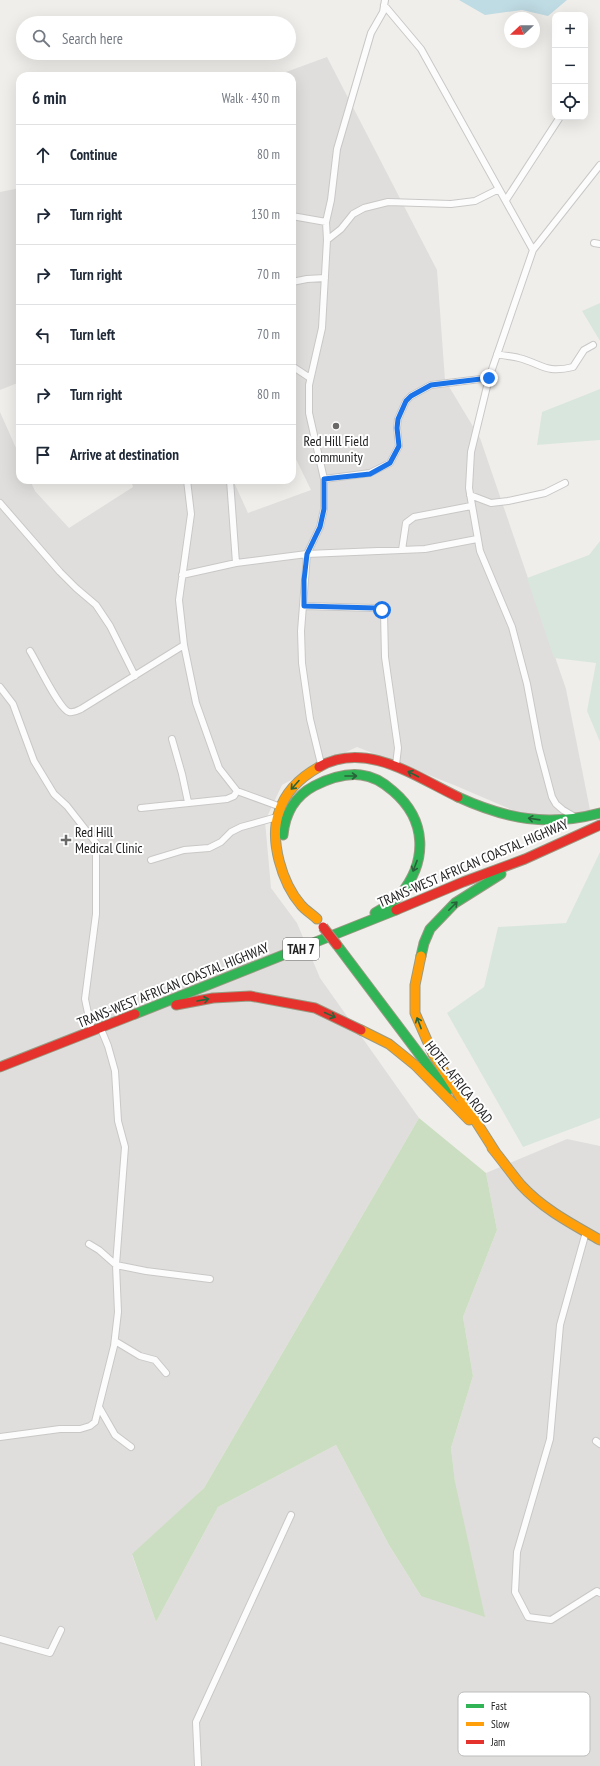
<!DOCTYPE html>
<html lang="en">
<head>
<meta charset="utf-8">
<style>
  :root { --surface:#fff; --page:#f2f2f3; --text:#1f2937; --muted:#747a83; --line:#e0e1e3 }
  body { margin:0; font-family:"PT Sans Narrow",sans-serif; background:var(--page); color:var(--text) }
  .controls { position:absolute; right:12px; top:12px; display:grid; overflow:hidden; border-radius:8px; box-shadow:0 4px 16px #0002 }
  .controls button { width:36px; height:36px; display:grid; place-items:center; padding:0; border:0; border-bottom:1px solid var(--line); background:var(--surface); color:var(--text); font:20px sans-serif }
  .compass { position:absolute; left:504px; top:12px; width:36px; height:36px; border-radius:50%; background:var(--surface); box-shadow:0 4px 16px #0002; rotate:248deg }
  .stop { position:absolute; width:12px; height:12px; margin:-9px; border:3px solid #1a73e8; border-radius:50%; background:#fff }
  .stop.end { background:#1a73e8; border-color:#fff; box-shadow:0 1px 4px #0008 }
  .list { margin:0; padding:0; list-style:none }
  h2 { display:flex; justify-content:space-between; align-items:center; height:52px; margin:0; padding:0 16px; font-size:17px }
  h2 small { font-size:13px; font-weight:400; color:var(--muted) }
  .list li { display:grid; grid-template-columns:26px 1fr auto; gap:12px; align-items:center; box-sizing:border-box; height:60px; padding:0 16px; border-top:1px solid var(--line) }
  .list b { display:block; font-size:15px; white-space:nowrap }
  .list em { font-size:13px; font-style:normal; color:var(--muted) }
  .icon { flex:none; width:22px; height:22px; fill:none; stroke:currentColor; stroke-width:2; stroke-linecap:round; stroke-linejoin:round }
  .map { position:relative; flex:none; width:600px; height:1766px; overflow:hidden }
  .search { position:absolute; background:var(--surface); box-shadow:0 4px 16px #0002; left:16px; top:16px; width:280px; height:44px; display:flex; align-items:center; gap:10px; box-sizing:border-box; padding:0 14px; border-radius:22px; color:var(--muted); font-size:15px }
  .panel { position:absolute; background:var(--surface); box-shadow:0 4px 16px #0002; left:16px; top:72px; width:280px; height:412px; border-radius:12px }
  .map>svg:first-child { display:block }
  .residential { fill:#dfdedc }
  .forest { fill:#cbdec1 }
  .wetland { fill:#d9e6de }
  .water { fill:#bfdbe3 }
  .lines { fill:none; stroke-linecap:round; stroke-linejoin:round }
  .street-casing { stroke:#c9c8c7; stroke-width:8 }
  .fast-casing { stroke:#999a82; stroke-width:11 }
  .slow-casing { stroke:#999a82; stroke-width:11 }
  .jam-casing { stroke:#999a82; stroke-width:11 }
  .street { stroke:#fdfcfc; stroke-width:6 }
  .fast { stroke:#30b455; stroke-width:9 }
  .slow { stroke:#ff9f0a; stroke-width:9 }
  .jam { stroke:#e5322d; stroke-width:9 }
  .jam-bridge-casing { stroke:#999a82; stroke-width:11; stroke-linecap:butt }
  .jam-bridge { stroke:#e5322d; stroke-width:9 }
  .oneway { stroke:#286439 }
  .route { stroke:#1a73e8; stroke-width:5 }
  .poi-dot { fill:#6a6968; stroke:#fff; stroke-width:1.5 }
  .labels { text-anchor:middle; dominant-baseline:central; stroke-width:4; stroke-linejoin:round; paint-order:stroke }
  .shield { fill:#fff; stroke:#646464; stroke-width:1 }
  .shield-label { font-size:13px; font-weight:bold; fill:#222 }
  .poi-label { font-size:14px; fill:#222; stroke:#fff }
  .street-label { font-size:14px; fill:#222; stroke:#fff }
  .key { fill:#fff; stroke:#bdbdbd; stroke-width:1 }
  .key-label { font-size:11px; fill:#222 }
</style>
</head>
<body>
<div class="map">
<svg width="600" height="1766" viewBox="0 0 600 1766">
  <rect width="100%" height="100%" fill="#f0eeeb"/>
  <!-- residential -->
  <path class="residential" d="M327,57L437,270L445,380L480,438L566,689L591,815L531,818L454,785L357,747L326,761L282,785L265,821L271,888L297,923L320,978L419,1118L204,1488L132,1555L156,1622L218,1507L336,1445L389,1545L421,1596L455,1482L451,1448L473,1376L463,1317L497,1230L486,1173L567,1139L600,1146V1766H0V412L20,457V480H30L35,491L69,528L133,487L131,480H233L248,513L311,490L292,451V76H275Z
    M20,188V382L0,390V192Z"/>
  <!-- forest -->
  <path class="forest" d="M419,1118L486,1173L497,1230L463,1317L473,1376L451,1448L455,1482L485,1617L421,1596L389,1545L336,1445L218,1507L156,1622L132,1554L204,1488Z"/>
  <!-- wetland -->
  <path class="wetland" d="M600,303V341L582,311Z
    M600,389V440L537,445L542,412Z
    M600,541V742L587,711L596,663L554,658L527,578L589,555Z
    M600,852V1118L523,1147L447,1013L484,987L498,927L566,923Z"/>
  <!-- water -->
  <path class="water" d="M459,0H567L548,16L522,10L485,15Z"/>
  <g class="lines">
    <defs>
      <path id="street" d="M384,5L421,49L533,250
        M506,200L560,117
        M292,216L326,222
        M327,240L341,229L353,214L364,208L388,202L451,204L475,201L499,189
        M594,243L600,244
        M292,282L307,279L325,278
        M497,354C504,356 512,356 519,358C542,364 546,374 573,367L584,350L593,345
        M292,366L310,378
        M324,479L370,473L390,463L399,446L397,428L398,419L406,401L411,396L431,385L489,378
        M187,480L191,514L179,600L184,645L196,703L219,768L237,791L281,807
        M230,480L236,563
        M470,495L491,503L508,501L545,493L565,483
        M0,503L60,572L76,588L96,605L110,626L135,676
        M402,550L406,523L414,517L471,506
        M182,575L236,563L307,554L425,549L477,539
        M304,606L375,608L382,610L384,613L385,657L398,748L396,765
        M30,651C37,662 59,709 69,712C74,713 77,711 81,709L184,645
        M0,687L13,704L34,761L54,794L67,806L96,843V914L85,999L92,1032
        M172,739L182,774L188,802
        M321,764L310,719L302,663L301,631L307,554L320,527L324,509V479L309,413V385L322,328L327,240L326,222L331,200L337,149L371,33L383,12L385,0
        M141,808L227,799L234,796L237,791
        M575,817L563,810L556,804L552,797L539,748L527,684L512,627L480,551L469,488L471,452L489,378L533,250L600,165
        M151,860L184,850L209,848L221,842L231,832L241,827L277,817
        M101,1029L108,1046L115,1071L118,1121L125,1147L116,1265L146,1271L210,1279
        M586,1232L560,1325L550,1439L517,1552L515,1592L528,1617L551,1620L597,1591L600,1593
        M115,1341L140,1356L155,1360L166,1373
        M99,1407L115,1435L131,1447
        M0,1437L60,1429H80L90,1426L95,1422L114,1346L118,1312L116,1265L99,1250L89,1244
        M596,1441L600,1444
        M0,1639L50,1653L61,1630
        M198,1766L196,1722L291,1515"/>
      <path id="fast" d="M458,797C506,819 548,827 600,813
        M283,835C285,814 295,796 314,786C328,779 345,773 361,775C372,776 384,783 393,791C427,820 428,861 400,895C393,903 383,908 375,913
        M337,945L447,1091
        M421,956L424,943L430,929L455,903L501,874
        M135,1014L396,910"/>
      <path id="slow" d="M317,919C312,914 305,910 301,905C282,883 269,840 279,812C285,792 301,777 319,767
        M421,956L415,985V1013L433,1054L496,1153
        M361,1030L389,1044L415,1065L469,1120
        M492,1148C502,1160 511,1173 521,1185C543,1209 572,1224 600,1240"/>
      <path id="jam" d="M319,767C366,740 416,777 458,797
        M396,910L463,882L525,859L600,825
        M176,1005L213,998L250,996L315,1008L361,1030
        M0,1067L135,1014"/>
    </defs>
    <!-- street casing -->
    <use href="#street" class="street-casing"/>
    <!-- fast casing -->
    <use href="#fast" class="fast-casing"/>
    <!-- slow casing -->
    <use href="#slow" class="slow-casing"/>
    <!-- jam casing -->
    <use href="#jam" class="jam-casing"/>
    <!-- street -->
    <use href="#street" class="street"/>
    <!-- fast -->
    <use href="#fast" class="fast"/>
    <!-- slow -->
    <use href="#slow" class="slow"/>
    <!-- jam -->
    <use href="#jam" class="jam"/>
    <defs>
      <path id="jam-bridge" d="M323,927L337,945"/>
    </defs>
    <!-- jam-bridge casing -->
    <use href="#jam-bridge" class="jam-bridge-casing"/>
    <!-- jam-bridge -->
    <use href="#jam-bridge" class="jam-bridge"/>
  </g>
  <!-- one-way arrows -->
  <defs><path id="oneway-shaft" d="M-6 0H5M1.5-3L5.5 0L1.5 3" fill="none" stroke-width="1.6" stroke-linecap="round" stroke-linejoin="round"/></defs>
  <g class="oneway">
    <use href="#oneway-shaft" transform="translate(413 774) rotate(-152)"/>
    <use href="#oneway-shaft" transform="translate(351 776)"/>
    <use href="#oneway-shaft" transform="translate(295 785) rotate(132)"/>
    <use href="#oneway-shaft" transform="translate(534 819) rotate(-172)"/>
    <use href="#oneway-shaft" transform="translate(415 866) rotate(111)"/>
    <use href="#oneway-shaft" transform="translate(453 906) rotate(-45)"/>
    <use href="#oneway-shaft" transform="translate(203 1000) rotate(-10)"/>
    <use href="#oneway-shaft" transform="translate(330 1015) rotate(25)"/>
    <use href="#oneway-shaft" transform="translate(419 1023) rotate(-111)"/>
  </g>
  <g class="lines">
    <!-- route -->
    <path class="route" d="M382,610L375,608L304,606V580L307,554L320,527L324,509V479L370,474L390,463L399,446L397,428L398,419L406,401L411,396L431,385L489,378"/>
  </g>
  <!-- markers -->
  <g class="poi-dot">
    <circle cx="336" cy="426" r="4"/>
    <path d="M64 834h4v4h4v4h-4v4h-4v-4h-4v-4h4z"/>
  </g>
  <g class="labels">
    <!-- shield labels -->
    <rect class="shield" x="283" y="938" width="36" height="22" rx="3"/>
    <g class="shield-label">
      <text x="301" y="949">TAH 7</text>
    </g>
    <!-- poi labels -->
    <g class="poi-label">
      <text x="336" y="441">Red Hill Field<tspan x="336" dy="16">community</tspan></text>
      <text x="75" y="832" text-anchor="start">Red Hill<tspan x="75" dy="16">Medical Clinic</tspan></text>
    </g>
    <!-- street labels -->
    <g class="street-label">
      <text transform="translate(473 863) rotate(-23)">TRANS-WEST AFRICAN COASTAL HIGHWAY</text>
      <text transform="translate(173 985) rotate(-22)">TRANS-WEST AFRICAN COASTAL HIGHWAY</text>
      <text transform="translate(459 1082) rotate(52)">HOTEL AFRICA ROAD</text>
    </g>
  </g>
  <!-- legend -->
  <rect x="458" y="1692" width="132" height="64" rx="6" class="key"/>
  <rect x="466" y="1704" width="18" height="4" fill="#30b455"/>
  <rect x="466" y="1722" width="18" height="4" fill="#ff9f0a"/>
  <rect x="466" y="1740" width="18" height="4" fill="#e5322d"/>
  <g class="key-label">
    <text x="491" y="1710">Fast</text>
    <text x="491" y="1728">Slow</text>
    <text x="491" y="1746">Jam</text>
  </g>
</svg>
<div class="controls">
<button>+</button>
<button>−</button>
<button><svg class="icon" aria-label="locate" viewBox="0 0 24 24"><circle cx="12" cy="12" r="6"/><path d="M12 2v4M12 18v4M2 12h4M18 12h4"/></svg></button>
</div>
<svg class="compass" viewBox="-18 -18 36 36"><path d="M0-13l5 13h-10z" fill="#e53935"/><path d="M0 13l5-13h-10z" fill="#747a83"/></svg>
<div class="stop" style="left:382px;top:610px"></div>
<div class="stop end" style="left:489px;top:378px"></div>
<div class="search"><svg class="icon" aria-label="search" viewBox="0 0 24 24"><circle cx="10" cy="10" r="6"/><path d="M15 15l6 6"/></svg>Search here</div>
<section class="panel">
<h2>6 min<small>Walk · 430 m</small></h2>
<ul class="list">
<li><svg class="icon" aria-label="ahead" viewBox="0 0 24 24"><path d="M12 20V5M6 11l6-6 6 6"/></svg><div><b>Continue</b></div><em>80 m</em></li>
<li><svg class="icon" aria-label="right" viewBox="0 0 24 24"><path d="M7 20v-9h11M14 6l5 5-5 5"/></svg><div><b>Turn right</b></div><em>130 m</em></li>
<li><svg class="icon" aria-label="right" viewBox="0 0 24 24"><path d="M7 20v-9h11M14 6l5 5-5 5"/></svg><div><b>Turn right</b></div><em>70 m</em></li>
<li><svg class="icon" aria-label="left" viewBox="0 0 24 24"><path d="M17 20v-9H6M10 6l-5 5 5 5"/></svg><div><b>Turn left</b></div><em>70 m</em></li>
<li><svg class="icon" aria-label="right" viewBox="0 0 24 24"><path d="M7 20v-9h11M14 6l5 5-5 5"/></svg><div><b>Turn right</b></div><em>80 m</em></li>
<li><svg class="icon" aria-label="arrive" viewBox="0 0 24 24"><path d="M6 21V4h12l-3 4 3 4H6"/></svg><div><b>Arrive at destination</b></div></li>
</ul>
</section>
</div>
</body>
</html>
